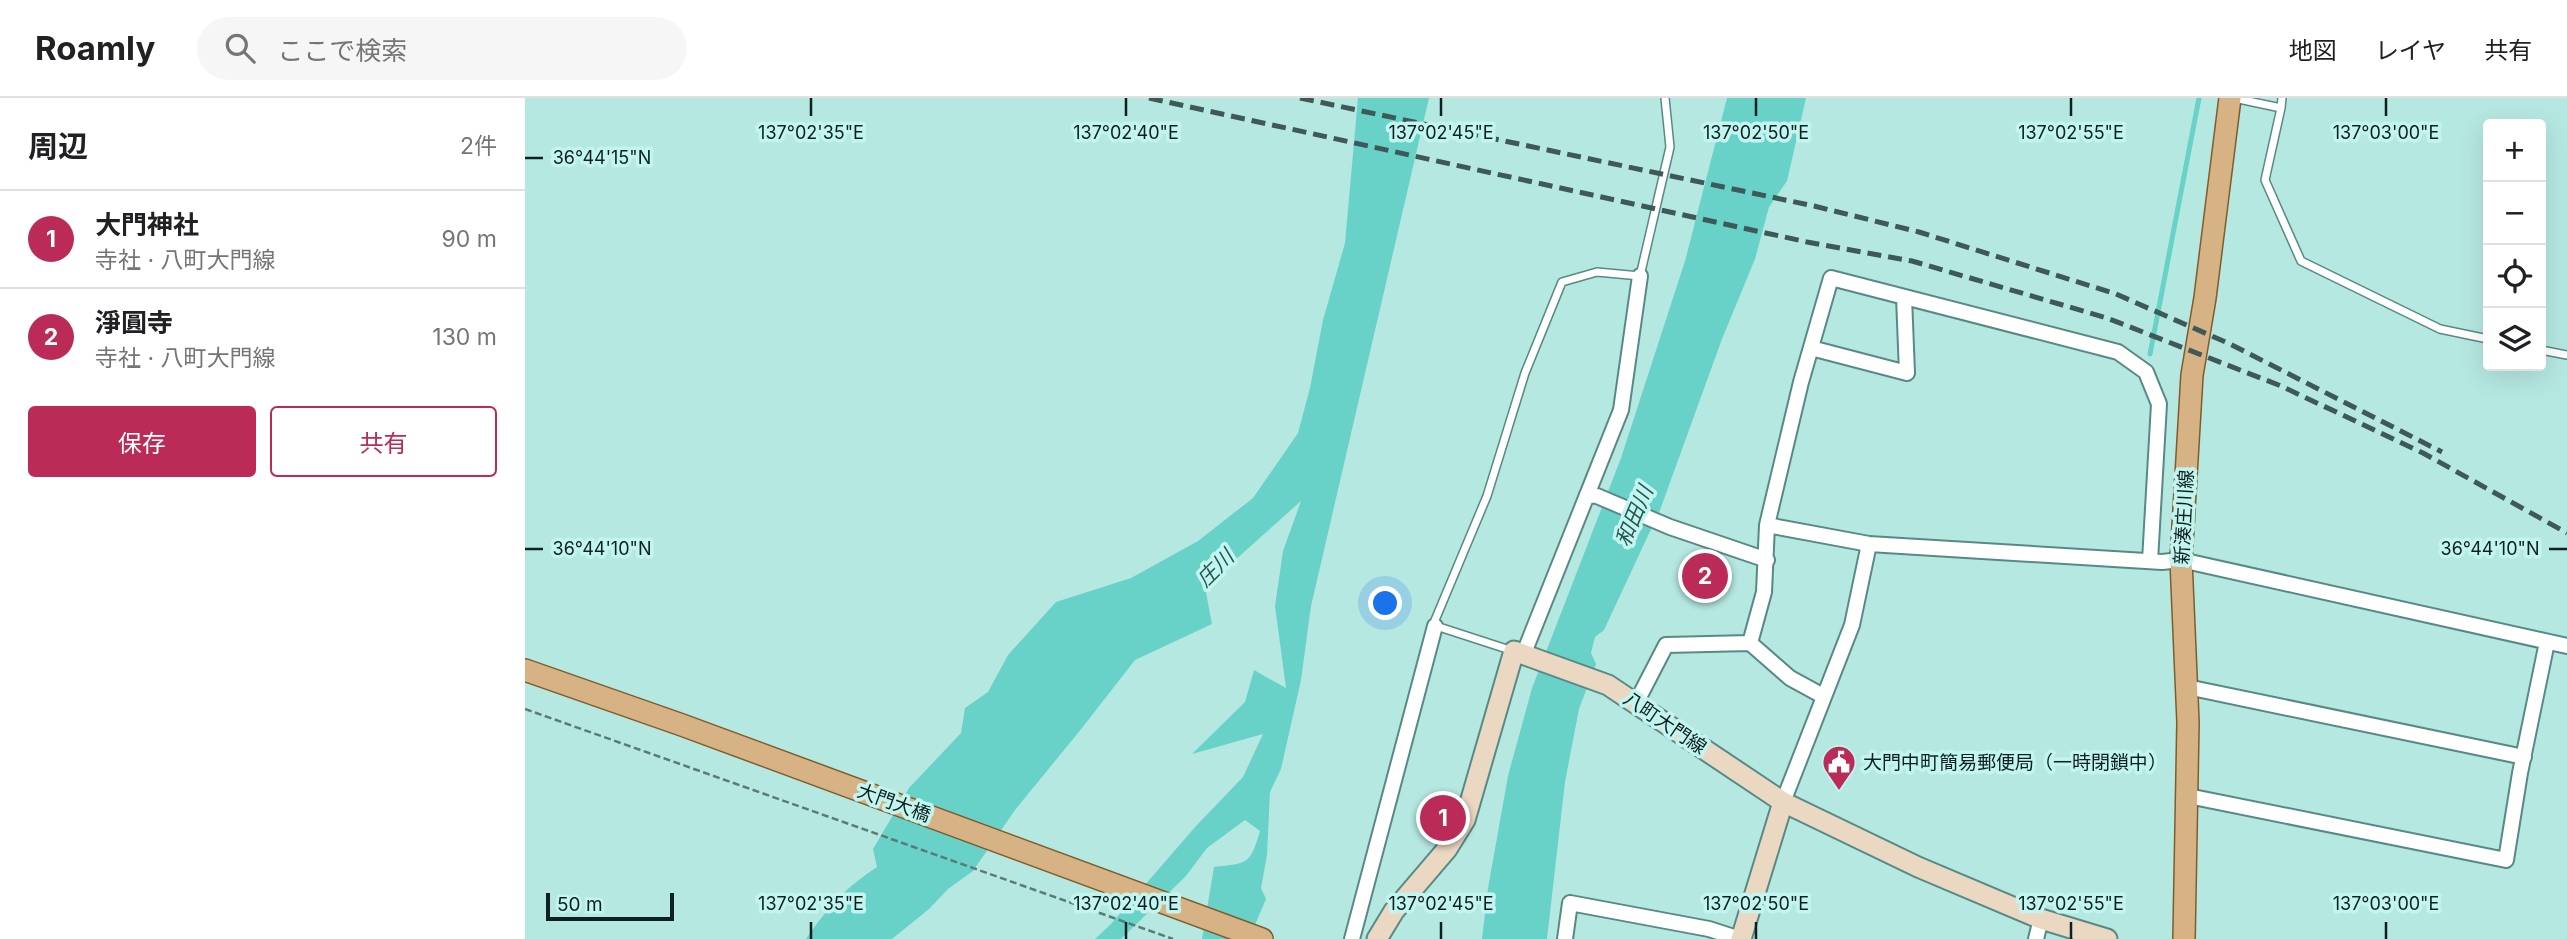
<!DOCTYPE html>
<html lang="ja">
<head>
<meta charset="utf-8">
<style>
  :root { --surface:#fff; --page:#f6f6f6; --text:#202124; --muted:#757577; --line:#e0e0e0; --accent:#ba2b57 }
  body { margin:0; font-family:Inter,"Noto Sans JP",sans-serif; background:var(--page); color:var(--text) }
  .controls { position:absolute; right:21px; top:21px; display:grid; overflow:hidden; border-radius:7px; box-shadow:0 7px 28px #0002 }
  .controls button { width:63px; height:63px; display:grid; place-items:center; padding:0; border:0; border-bottom:2px solid var(--line); background:var(--surface); color:var(--text); font:35px sans-serif }
  .scale { position:absolute; left:21px; bottom:18px; width:128px; box-sizing:border-box; padding-left:7px; border:4px solid #0e2120; border-top:0; font-size:19px; line-height:24px; white-space:nowrap; color:#0e2120; -webkit-text-stroke:5px #c2f5f0; paint-order:stroke }
  .you { position:absolute; left:861px; top:506px; width:24px; height:24px; margin:-18px; border:5px solid #fff; border-radius:50%; background:#1a73e8; box-shadow:0 0 0 10px #1a73e833 }
  .badge { display:grid; place-items:center; width:46px; height:46px; border-radius:50%; background:var(--accent); color:#fff; font-size:23px; font-weight:700 }
  .pin { position:absolute; translate:-50% -50%; border:4px solid #fff; box-shadow:0 2px 7px #0006 }
  .list { margin:0; padding:0; list-style:none }
  h2 { display:flex; justify-content:space-between; align-items:center; height:91px; margin:0; padding:0 28px; font-size:30px }
  h2 small { font-size:23px; font-weight:400; color:var(--muted) }
  .list li { display:grid; grid-template-columns:46px 1fr auto; gap:21px; align-items:center; box-sizing:border-box; height:98px; padding:0 28px; border-top:2px solid var(--line) }
  .list b { display:block; font-size:26px; white-space:nowrap }
  .list p { margin:0; font-size:23px; white-space:nowrap; color:var(--muted) }
  .list em { font-size:23px; font-style:normal; color:var(--muted) }
  .actions { display:flex; gap:14px; padding:21px 28px }
  .actions a { flex:1; padding:16px 0; border:2px solid var(--accent); border-radius:7px; text-align:center; font-size:24px; color:var(--accent) }
  .actions .main { background:var(--accent); color:#fff }
  .icon { flex:none; width:38px; height:38px; fill:none; stroke:currentColor; stroke-width:2; stroke-linecap:round; stroke-linejoin:round }
  .map { position:relative; flex:none; width:2042px; height:841px; overflow:hidden }
  header { display:flex; align-items:center; gap:42px; box-sizing:border-box; height:98px; padding:0 35px; background:var(--surface); border-bottom:2px solid var(--line) }
  header strong { font-size:33px }
  nav { display:flex; gap:38px; margin-inline-start:auto; font-size:24px }
  .search { width:490px; height:63px; background:var(--page); display:flex; align-items:center; gap:18px; box-sizing:border-box; padding:0 24px; border-radius:38px; color:var(--muted); font-size:26px }
  main { display:flex }
  aside { flex:1; background:var(--surface) }
  .map>svg:first-child { display:block }
  .water { fill:#68d2c9 }
  .lines { fill:none; stroke-linecap:round; stroke-linejoin:round }
  .stream { stroke:#68d2c9; stroke-width:5 }
  .service-casing { stroke:#598984; stroke-width:10 }
  .minor-casing { stroke:#598984; stroke-width:18 }
  .secondary-casing { stroke:#598984; stroke-width:23 }
  .primary-casing { stroke:#7e5d2c; stroke-width:24 }
  .path { stroke:#5a7b78; stroke-width:2.5; stroke-dasharray:7 3.5; stroke-linecap:butt }
  .service { stroke:#fff; stroke-width:7 }
  .minor { stroke:#fff; stroke-width:14 }
  .secondary { stroke:#ebd8c2; stroke-width:19 }
  .primary { stroke:#d6b284; stroke-width:21 }
  .rail { stroke:#3e5957; stroke-width:5; stroke-dasharray:14 7; stroke-linecap:butt }
  .ticks { fill:none; stroke:#0e2120; stroke-width:2.5 }
  .labels { text-anchor:middle; dominant-baseline:central; stroke-width:7; stroke-linejoin:round; paint-order:stroke }
  .street-label { font-size:19px; fill:#0e2120; stroke:#c2f5f0 }
  .poi-label { font-size:19px; fill:#0e2120; stroke:#c2f5f0; text-anchor:start }
  .water-label { font-size:21px; font-style:italic; fill:#265551; stroke:#c2f5f0 }
  .ticks-label { font-size:18px; text-anchor:middle; fill:#0e2120; stroke:#c2f5f0; stroke-width:7; stroke-linejoin:round; paint-order:stroke }
</style>
</head>
<body>
<header>
<strong>Roamly</strong>
<div class="search"><svg class="icon" aria-label="search" viewBox="0 0 24 24"><circle cx="10" cy="10" r="6"/><path d="M15 15l6 6"/></svg>ここで検索</div>
<nav><a>地図</a><a>レイヤ</a><a>共有</a></nav>
</header>
<main>
<aside>
<h2>周辺<small>2件</small></h2>
<ul class="list">
<li><span class="badge">1</span><div><b>大門神社</b><p>寺社 · 八町大門線</p></div><em>90 m</em></li>
<li><span class="badge">2</span><div><b>淨圓寺</b><p>寺社 · 八町大門線</p></div><em>130 m</em></li>
</ul>
<div class="actions"><a class="main">保存</a><a>共有</a></div>
</aside>
<div class="map">
<svg width="2042" height="841" viewBox="0 0 2042 841">
  <rect width="100%" height="100%" fill="#b6e8e2"/>
  <!-- water -->
  <path class="water" d="M833,0H904L786,508L776,582L756,671L745,694L742,757L736,790L741,801L724,841H677L689,769C723,765 725,767 735,733L720,722L682,750L661,778L596,841H570L586,826L671,728L718,679L738,636L667,656L720,604L729,572L761,590L750,508L758,453L776,403L680,489L687,526L610,562L557,630L490,712L448,773L423,791L404,811L367,841H281C304,808 319,791 352,769L348,751L384,690L436,635L440,610L463,594L483,557L531,504L606,480L673,443L728,400L773,335L785,290L798,222L820,145Z
    M1202,0H1281L1262,83L1244,109L1230,161L1197,241L1135,412L1079,532L1070,539L1066,555L1071,566L1054,611L1040,684L1022,841H957L963,790L983,678L1007,590L1096,360L1160,163Z"/>
  <g class="lines">
    <!-- stream -->
    <path class="stream" d="M1625,256L1674,0"/>
    <defs>
      <path id="service" d="M1709,0L1756,10L1757,0
        M1756,10L1740,82L1776,163L1915,231L1963,241
        M2016,252L2042,257
        M988,553L908,527L962,398L1000,275L1037,184L1072,174L1115,178L1145,49L1140,0"/>
      <path id="minor" d="M1286,250L1382,275L1379,199
        M1062,397L1072,398L1145,429L1242,462
        M1242,427L1344,446L1637,464L1656,462L2042,548
        M999,555L1096,312L1115,178
        M1662,589L1999,659
        M1298,598L1265,580L1225,545L1239,494L1242,427L1276,284L1306,180L1593,254L1621,274L1634,306L1625,463
        M1111,605L1141,547L1225,545
        M1663,698L1981,762L1995,675L2022,544
        M1258,704L1327,527L1344,446
        M827,841L910,528
        M1040,841L1045,805L1184,831L1215,841
        M1511,841L1516,821"/>
      <path id="secondary" d="M852,841L869,813L922,751L940,722L989,553L1083,587L1258,704L1393,769L1516,821L1582,841
        M1216,841L1258,704"/>
      <path id="primary" d="M0,572L157,627L737,841
        M1659,841L1663,624L1656,462L1667,277L1680,200L1705,0"/>
    </defs>
    <!-- service casing -->
    <use href="#service" class="service-casing"/>
    <!-- minor casing -->
    <use href="#minor" class="minor-casing"/>
    <!-- secondary casing -->
    <use href="#secondary" class="secondary-casing"/>
    <!-- primary casing -->
    <use href="#primary" class="primary-casing"/>
    <!-- path -->
    <path class="path" d="M0,611L648,841"/>
    <!-- service -->
    <use href="#service" class="service"/>
    <!-- minor -->
    <use href="#minor" class="minor"/>
    <!-- secondary -->
    <use href="#secondary" class="secondary"/>
    <!-- primary -->
    <use href="#primary" class="primary"/>
    <!-- rail -->
    <path class="rail" d="M624,0L1282,144L1387,163L1582,220L1756,288L1898,355L2042,435
      M775,0L1289,108L1394,134L1591,196L1705,246L1917,354"/>
  </g>
  <!-- ticks -->
  <path class="ticks" d="M286,0V18M601,0V18M916,0V18M1231,0V18M1546,0V18M1861,0V18M0,60H18M0,451H18M2024,451H2042M286,824V841M601,824V841M916,824V841M1231,824V841M1546,824V841M1861,824V841"/>
  <!-- icons -->
  <defs>
    <symbol id="civic-pin" viewBox="-11 -11 22 30"><path d="M0 17L-7.5 6A9.5 9.5 0 1 1 7.5 6Z" fill="#ba2b57" stroke="#c2f5f0"/><path d="M-.6-6.5H3V-4.5H.6V-3L4-1V1h2V6H-6V1h2V-1L-.6-3ZM-1.2 2.5V6h2.4V2.5Z" fill="#fff"/></symbol>
  </defs>
  <g fill-rule="evenodd">
    <use href="#civic-pin" x="1295" y="645" width="38" height="52"/>
  </g>
  <g class="labels">
    <!-- street labels -->
    <g class="street-label">
      <text transform="translate(1659 419) rotate(-87)">新湊庄川線</text>
      <text transform="translate(1140 625) rotate(34)">八町大門線</text>
      <text transform="translate(369 705) rotate(20)">大門大橋</text>
    </g>
    <!-- poi labels -->
    <g class="poi-label">
      <text x="1338" y="664">大門中町簡易郵便局（一時閉鎖中）</text>
    </g>
    <!-- water labels -->
    <g class="water-label">
      <text transform="translate(1109 418) rotate(-67)">和田川</text>
      <text transform="translate(690 470) rotate(-45)">庄川</text>
    </g>
  </g>
  <g class="ticks-label">
    <text x="286" y="41">137°02'35"E</text>
    <text x="601" y="41">137°02'40"E</text>
    <text x="916" y="41">137°02'45"E</text>
    <text x="1231" y="41">137°02'50"E</text>
    <text x="1546" y="41">137°02'55"E</text>
    <text x="1861" y="41">137°03'00"E</text>
    <text x="77" y="66">36°44'15"N</text>
    <text x="77" y="457">36°44'10"N</text>
    <text x="1965" y="457">36°44'10"N</text>
    <text x="286" y="812">137°02'35"E</text>
    <text x="601" y="812">137°02'40"E</text>
    <text x="916" y="812">137°02'45"E</text>
    <text x="1231" y="812">137°02'50"E</text>
    <text x="1546" y="812">137°02'55"E</text>
    <text x="1861" y="812">137°03'00"E</text>
  </g>
</svg>
<div class="controls">
<button>+</button>
<button>−</button>
<button><svg class="icon" aria-label="locate" viewBox="0 0 24 24"><circle cx="12" cy="12" r="6"/><path d="M12 2v4M12 18v4M2 12h4M18 12h4"/></svg></button>
<button><svg class="icon" aria-label="layers" viewBox="0 0 24 24"><path d="M12 4l9 5-9 5-9-5zM3 14l9 5 9-5"/></svg></button>
</div>
<div class="scale">50 m</div>
<div class="you"></div>
<div class="pin badge" style="left:918px;top:720px">1</div>
<div class="pin badge" style="left:1180px;top:478px">2</div>
</div>
</main>
</body>
</html>
